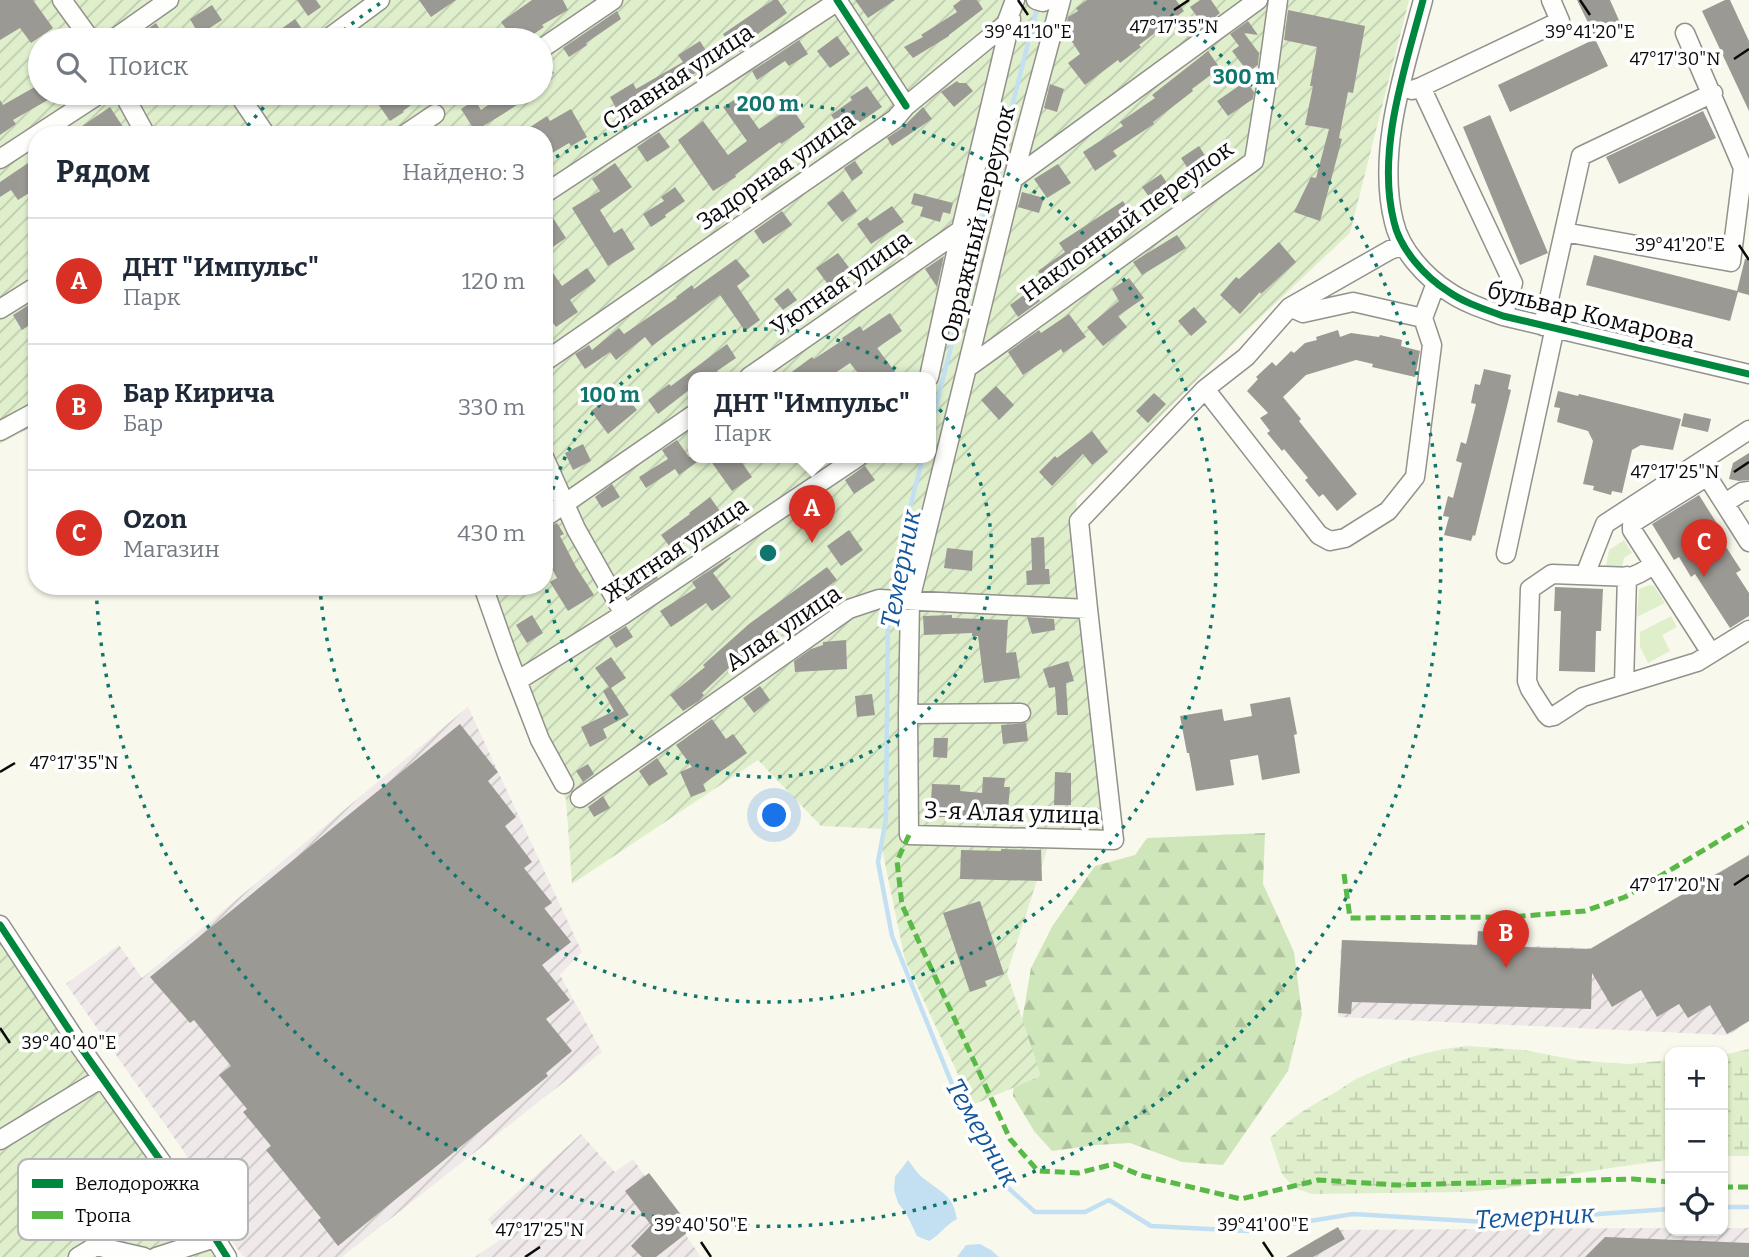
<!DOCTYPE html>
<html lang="ru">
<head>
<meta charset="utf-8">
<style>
  :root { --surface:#fff; --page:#f6f6f7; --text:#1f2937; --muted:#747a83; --line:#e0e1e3; --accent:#d93025 }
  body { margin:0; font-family:Bitter,serif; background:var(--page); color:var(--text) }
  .controls { position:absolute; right:21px; bottom:21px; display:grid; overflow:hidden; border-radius:14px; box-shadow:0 2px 5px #0004 }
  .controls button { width:63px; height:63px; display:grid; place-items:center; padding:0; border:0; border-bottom:2px solid var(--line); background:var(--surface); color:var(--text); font:35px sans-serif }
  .you { position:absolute; left:775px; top:816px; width:24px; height:24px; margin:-18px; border:5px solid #fff; border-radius:50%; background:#1a73e8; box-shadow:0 0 0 10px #1a73e833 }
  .badge { display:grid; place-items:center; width:46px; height:46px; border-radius:50%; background:var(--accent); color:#fff; font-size:23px; font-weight:700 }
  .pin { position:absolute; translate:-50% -58px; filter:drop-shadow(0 2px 4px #0008) }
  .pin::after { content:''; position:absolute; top:37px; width:24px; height:21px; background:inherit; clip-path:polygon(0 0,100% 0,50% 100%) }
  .popup { position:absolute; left:688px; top:372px; width:248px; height:91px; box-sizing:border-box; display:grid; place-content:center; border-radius:14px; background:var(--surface); filter:drop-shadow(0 2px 5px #0005); font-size:23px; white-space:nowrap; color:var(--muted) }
  .popup b { font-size:26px; color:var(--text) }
  .popup::after { content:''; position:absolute; left:50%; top:100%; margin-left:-14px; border:14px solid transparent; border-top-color:var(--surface) }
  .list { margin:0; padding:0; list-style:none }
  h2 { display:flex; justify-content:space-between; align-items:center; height:91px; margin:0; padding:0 28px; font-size:30px }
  h2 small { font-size:23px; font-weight:400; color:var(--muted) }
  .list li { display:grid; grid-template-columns:46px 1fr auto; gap:21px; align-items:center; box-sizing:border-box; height:126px; padding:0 28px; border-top:2px solid var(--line) }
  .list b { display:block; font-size:26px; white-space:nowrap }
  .list p { margin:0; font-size:23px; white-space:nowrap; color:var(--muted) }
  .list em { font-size:23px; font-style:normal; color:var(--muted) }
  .icon { flex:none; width:38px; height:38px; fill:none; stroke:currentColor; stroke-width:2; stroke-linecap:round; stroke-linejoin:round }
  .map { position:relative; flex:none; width:1749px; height:1257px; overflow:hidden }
  .search { position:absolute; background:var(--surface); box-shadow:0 2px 5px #0004; left:28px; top:28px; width:525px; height:77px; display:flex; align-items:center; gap:18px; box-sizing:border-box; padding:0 24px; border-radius:38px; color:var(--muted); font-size:26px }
  .panel { position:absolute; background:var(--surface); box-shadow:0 2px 5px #0004; left:28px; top:126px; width:525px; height:469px; border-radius:28px }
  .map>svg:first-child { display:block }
  .industrial { fill:url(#industrial-furrows) }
  .grass { fill:#dfefcc }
  .forest { fill:url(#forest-firs) }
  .wetland { fill:url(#wetland-marsh) }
  .garden { fill:url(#garden-furrows); fill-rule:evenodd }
  .water { fill:#c3e0f3 }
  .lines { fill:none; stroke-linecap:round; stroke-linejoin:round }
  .stream { stroke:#c3e0f3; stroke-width:4.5 }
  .building { fill:#9b9993 }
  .minor-casing { stroke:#92918c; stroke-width:21 }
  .minor { stroke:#fefefc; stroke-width:18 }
  .quiet { stroke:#58b947; stroke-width:5; stroke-dasharray:10 5; stroke-linecap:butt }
  .cycleway-casing { stroke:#fff; stroke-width:11 }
  .cycleway { stroke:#00873e; stroke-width:7 }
  .ticks { fill:none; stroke:#0a0a0a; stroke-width:2.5 }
  .ring { fill:none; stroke:#0f766e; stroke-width:3.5; stroke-dasharray:3.5 7 }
  .labels { text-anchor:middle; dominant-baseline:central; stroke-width:7; stroke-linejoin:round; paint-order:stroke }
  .street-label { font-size:24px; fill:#0a0a0a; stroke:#fff }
  .water-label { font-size:26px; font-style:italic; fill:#15569a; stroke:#fff }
  .key { fill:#fff; stroke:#b6b6b6; stroke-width:2 }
  .key-label { font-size:19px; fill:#0a0a0a }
  .ticks-label { font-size:18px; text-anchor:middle; fill:#0a0a0a; stroke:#fff; stroke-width:7; stroke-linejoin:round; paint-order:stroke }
  .centre { fill:#0f766e; stroke:#fff; stroke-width:3.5 }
  .ring-label { font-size:21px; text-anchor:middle; font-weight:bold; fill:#0f766e; stroke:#fff; stroke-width:7; stroke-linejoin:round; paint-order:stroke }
</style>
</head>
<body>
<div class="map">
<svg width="1749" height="1257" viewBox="0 0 1749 1257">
  <defs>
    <pattern id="industrial-furrows" width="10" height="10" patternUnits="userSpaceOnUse" patternTransform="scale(1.75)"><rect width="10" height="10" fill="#f0e9ea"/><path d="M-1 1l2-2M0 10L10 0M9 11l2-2" fill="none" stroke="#ccc6c7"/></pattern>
    <pattern id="forest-firs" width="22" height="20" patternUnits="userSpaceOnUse" patternTransform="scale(1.75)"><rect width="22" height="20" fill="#cfe6ba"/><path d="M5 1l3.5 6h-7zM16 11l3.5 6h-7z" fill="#b0c49f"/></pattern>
    <pattern id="wetland-marsh" width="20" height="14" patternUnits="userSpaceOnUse" patternTransform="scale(1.75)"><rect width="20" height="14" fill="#dfefcc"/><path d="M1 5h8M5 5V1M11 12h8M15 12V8" fill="none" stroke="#beccae"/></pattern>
    <pattern id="garden-furrows" width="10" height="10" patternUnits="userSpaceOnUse" patternTransform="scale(1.75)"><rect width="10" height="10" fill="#dfefcc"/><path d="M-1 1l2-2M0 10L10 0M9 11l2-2" fill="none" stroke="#beccae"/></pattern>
  </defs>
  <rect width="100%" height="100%" fill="#f9f8ec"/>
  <!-- industrial -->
  <path class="industrial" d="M468,707L582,952L560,975L602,1052L342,1257H244L209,1214L185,1153L66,984L119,945L142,978Z
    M1749,854V1022L1728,1035L1338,1017L1341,940L1592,948Z
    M581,1134L615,1172L633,1159L701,1257H475L501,1239L488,1219Z
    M1670,1228V1231H1723V1228H1749V1257H1286L1332,1230Z"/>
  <!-- grass -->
  <path class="grass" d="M1624,540L1632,553L1624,558L1622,567L1606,566L1609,550Z
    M1650,585L1654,586L1665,603L1637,617L1639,589Z
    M1671,616L1677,627L1662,635L1670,651L1648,663L1640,647V632Z"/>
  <!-- forest -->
  <path class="forest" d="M1265,833L1263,884L1294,952L1302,1014L1288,1071L1223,1165L1182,1162L1130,1143L1096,1145L1052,1151L1034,1131L1013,1096L1016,1056L1031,968L1053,925L1095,866L1135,855L1147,838Z"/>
  <!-- wetland -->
  <path class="wetland" d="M1468,1046L1524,1050L1576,1060L1611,1063L1628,1064L1670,1060V1160L1617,1167L1579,1173L1541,1183L1502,1189L1465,1192L1312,1194L1294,1188L1282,1174L1270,1138C1291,1117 1310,1106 1336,1092C1342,1088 1348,1084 1354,1080C1390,1063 1428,1049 1468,1046Z
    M1749,1049V1156H1723V1055Z"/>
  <!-- garden -->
  <path class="garden" d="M0,0H1409L1350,233L1246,331L1076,500L1106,838L1051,837L1007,973L1041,1076L972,1105L905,960L882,849L883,829L821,826L758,760L572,884L566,799L526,725L476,586H544V135H37V424L0,444ZM40,40H541V93H40ZM693,377H931V457H693Z
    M0,931L135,1130L214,1257H0Z"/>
  <!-- water -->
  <path class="water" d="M908,1160C914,1168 919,1176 927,1181C944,1194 953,1196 957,1219C945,1225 940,1235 929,1241L917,1236L906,1213L898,1203L894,1190L895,1177Z
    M980,1244L991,1250L999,1257H957L966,1245Z"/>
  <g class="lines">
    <!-- stream -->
    <path class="stream" d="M931,426L1038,4
      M892,596L904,531L923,457
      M891,605L888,618L886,819L878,862L892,936L956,1094L1006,1186L1035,1212H1085L1109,1200L1151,1226L1248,1231L1353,1214L1485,1222L1670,1209
      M1723,1207H1749"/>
  </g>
  <!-- building -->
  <path class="building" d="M0,0H33L53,28L31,43L20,28L0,40Z
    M297,0H316L321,7L308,16Z
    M419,0H456L431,17Z
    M532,0H563L568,10L542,25L544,27L525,40H514L501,22Z
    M773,0H778L787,13L752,38L753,43L739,52L737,49L734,51L723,34Z
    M855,0H895L868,18Z
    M961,0H977L983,9L949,35V36L913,58L904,47L923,37L921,35L957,12L953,6Z
    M1087,0H1176L1184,11L1139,45L1141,47L1120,63L1118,60L1085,85L1068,63L1080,54L1065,31L1068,17L1078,11L1076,8Z
    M1200,0H1211L1220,13L1204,26L1190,7Z
    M1577,0H1610L1622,27L1596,39Z
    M1725,0H1730L1749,41V111L1702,11Z
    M212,5L222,20L199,35L190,19Z
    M1288,10L1365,26L1353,93L1348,92L1339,138L1342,139L1320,221L1294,212L1311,177L1316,178L1329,129L1305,125L1313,86H1310L1317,47L1284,40Z
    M617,11L621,19L586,43L587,45L569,57L563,48Z
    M295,19L307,36L300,40H290L281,29Z
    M1248,21L1258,35L1244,33L1259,53L1258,65L1248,72L1232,51L1239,46L1230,34Z
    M156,23L166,40H150L145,31Z
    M837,36L850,54L830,68L817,51Z
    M1595,39L1608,66L1510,112L1498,85Z
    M799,40L808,54L789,66L785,61L757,80L752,71Z
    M700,41L713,62L679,83L680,85L660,97L658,93L620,115L610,97L633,83L636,89L683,62L678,55Z
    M1208,51L1220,68L1192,89L1193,91L1153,122L1154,124L1113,151L1117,156L1095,171L1083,152L1123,126L1120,122L1155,98L1152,95Z
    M545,59L554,73L541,82V60Z
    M957,81L959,83H966L973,91L954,107L941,92Z
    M1246,81L1254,92L1253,99L1228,116L1217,101Z
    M40,84V93H60L13,120L16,124L0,135V100L3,105Z
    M1050,84L1064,89L1057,112L1044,108Z
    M867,86L882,107L844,133L831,115L852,100L850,97Z
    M395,93H427L403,111L404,112L390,121L378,104Z
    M505,93H535L503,114L475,131L461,109L475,100L481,110Z
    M737,98L759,129L791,107L805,127L781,144L780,142L735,175L736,177L713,191L678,140L703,121L728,155L747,141L723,107Z
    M110,107L123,127L111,135H69Z
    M923,107L932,119L892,146L887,138L902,128Z
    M571,109L587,137L571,146L569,143L544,158V135H518L547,116L550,121Z
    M1703,111L1716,138L1619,184L1606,157Z
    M1490,115L1548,253L1520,265L1463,127Z
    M659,132L670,147L647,162L637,147Z
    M1199,146L1214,170L1196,181L1181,158Z
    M37,157V188L18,200L11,190L0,197V182Z
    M855,161L863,173L852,181L844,168Z
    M615,163L632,187L600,210L614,233L622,228L635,249L608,266L572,208L600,191L592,179Z
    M1058,164L1071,183L1047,198L1034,179Z
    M1161,174L1175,195L1157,208L1142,187Z
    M675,187L685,201L665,215L666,217L651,227L643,214L664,201L661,197Z
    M843,191L857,211L842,222L827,203Z
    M1022,192L1044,198L1039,213L1018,207Z
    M914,193L953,203L950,214L943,212L940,222L920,216L923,207L911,204Z
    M1123,201L1136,223L1097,247L1100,251L1066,273L1069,278L1051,290L1038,271L1065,252L1059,243Z
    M892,206L904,222L871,244L857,224L867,217L870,221Z
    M782,211L792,225L763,244L754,231Z
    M553,218L566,238L544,253V224Z
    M1177,235L1186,248L1142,275L1133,262Z
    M1279,242L1296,262L1261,294L1260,292L1240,314L1220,295L1236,277L1239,279Z
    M838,253L854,274L832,290L816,268Z
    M1594,255L1737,291L1745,259H1749V295L1738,292L1730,321L1586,285Z
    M944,256L937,287L925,269Z
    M736,259L750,276L737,286L760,320L745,331L720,295L652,346L645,337L616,360L610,352L585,369L575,354L589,345L592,350L619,328L624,334L677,298L676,297L692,285L694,289Z
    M544,260L562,286L587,268L596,281L570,300L578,312L556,327L544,311Z
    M1129,278L1144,298L1118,316L1127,327L1103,346L1087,327L1119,301L1112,289Z
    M788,288L797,300L783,310L774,299Z
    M1032,289L1040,301L1018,317L1010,305Z
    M37,300V320L22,330L13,315Z
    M1194,307L1207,322L1191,336L1178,321Z
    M890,313L902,331L877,348L899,377H861L850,363L829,377H785L812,357L814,359L843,340L842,338L860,326L863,331Z
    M1069,314L1086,337L1063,353L1061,349L1023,375L1008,352L1039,330L1041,333Z
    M1338,330L1340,337L1351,333L1379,337L1380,335L1402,340L1401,346L1420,351L1415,377L1372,367L1373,364L1356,360L1306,375L1283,397L1301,419L1299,421L1357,494L1337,511L1323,494L1319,497L1305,480L1308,478L1284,449L1282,451L1267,433L1270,431L1260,418L1268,413L1247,391L1258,379L1256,377L1272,362L1276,366L1291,351L1294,353L1305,343L1317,340L1316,337Z
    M727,344L736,358L717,371L721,377H693V387L658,414L648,400L669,384L671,386Z
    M1484,369L1511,375L1508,389L1511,390L1475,536L1473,535L1471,541L1444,535L1449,517L1443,516L1448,496L1453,498L1462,463L1456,461L1461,442L1466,444L1476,404L1471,403L1475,384L1480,385Z
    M996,386L1014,405L999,420L981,400Z
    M1558,391L1578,396L1579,394L1681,419L1673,450L1641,445L1632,450L1622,493L1612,491L1611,495L1593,490L1594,486L1583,484L1593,441L1588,431L1557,422L1560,408L1554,407Z
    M623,393L637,410L608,434L591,411L606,400L609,404Z
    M1154,393L1166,404L1148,423L1136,411Z
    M1684,413L1711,419L1708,432L1681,426Z
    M1092,431L1108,452L1092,465L1083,454L1052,486L1039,472L1055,456L1057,458Z
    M677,440L689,457H704L679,475L675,469L646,488L639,477L668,459L662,450Z
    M583,444L591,461L573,470L565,453Z
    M1749,453V480L1739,481L1729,479L1733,463Z
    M708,457H738L752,477L732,491Z
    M865,466L875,480L854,494L845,480Z
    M612,484L620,497L602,508L595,497Z
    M1699,495L1721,530L1717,533L1741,570L1736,573L1749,593V616L1730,628L1695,574L1691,577L1679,557L1674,560L1652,524Z
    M710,497L727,521L706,536L702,530L673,551L661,535L690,514L689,513Z
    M814,500L823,512L809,523L800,510Z
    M557,523L564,534L560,536L576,567L594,595L568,611L550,582L557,578L544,554V529Z
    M849,530L863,550L841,566L827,546Z
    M1044,537L1045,569H1049L1050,584L1027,585L1026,571L1032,570L1031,538Z
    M947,548L973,551L972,571L944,568Z
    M730,557L731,558L713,573L731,597L712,611L706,603L671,627L660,611L696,588L692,582Z
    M647,562L658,578L631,596L621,580Z
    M827,567L837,580L794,612L798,617L767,639L770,643L751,661L744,654L702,693L704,695L699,701L683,711L670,695L705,667L703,665L749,624Z
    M1555,587L1603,589L1601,631H1596L1595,672L1559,671L1561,611H1554Z
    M532,615L543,633L527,643L516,625Z
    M952,615V618L1008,620L1006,653L1016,652L1020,678L984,683L978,636H972V633L924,635L923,616Z
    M1027,617L1054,619L1055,630L1032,634Z
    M626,626L633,637L616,648L609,637Z
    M846,640L847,669L795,672L794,661L811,649L823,645V642Z
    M611,657L626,678L611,688L629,715L603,729L607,738L590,747L581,727L614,711L603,691L609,687L595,668Z
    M1068,661L1074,681L1066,683L1068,715H1057L1055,687L1049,688L1043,669Z
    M760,686L770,700L754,713L743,698Z
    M872,694L875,715L857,717L855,696Z
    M1290,697L1297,734L1294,735L1300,773L1262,780L1258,755L1230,760L1234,785L1196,791L1189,753H1187L1180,716L1222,709L1224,721L1252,716L1250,704Z
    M712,719L726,739L733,734L747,753L703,784L706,791L691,797L680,772L692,767L676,745Z
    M1026,723L1028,741L1003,744L1001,725Z
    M460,724L498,772L488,781L516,817L505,826L532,862L524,868L552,903L544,908L571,942L542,965L570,1000L546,1019L572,1051L546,1073L548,1076L338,1246L318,1220L321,1218L266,1150L271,1146L243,1112L247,1109L219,1075L231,1066L194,1020L190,1023L150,977Z
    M934,738H948L947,758L933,757Z
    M657,758L668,774L649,786L639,771Z
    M588,764L594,774L583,782L576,771Z
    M1055,772L1071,773V805H1054Z
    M983,777L1005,778L1004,787H1010L1007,821L959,817H930L932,784L960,785V791L982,793Z
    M603,796L610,808L594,817L588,807Z
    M1001,849L1041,850L1042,881L960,879L961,850L1001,851Z
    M1749,855V1021L1727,1034L1710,1005L1688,1018L1679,1004L1657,1017L1641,990L1612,1007L1592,973L1591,1009L1352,1002L1351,1014L1338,1013L1342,940L1477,945L1478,931L1490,932L1489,946L1590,949Z
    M980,901L1004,974L985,981L987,986L970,992L943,913Z
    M649,1173L692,1229L656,1257H642L631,1246L651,1225L625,1191Z
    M1338,1227L1345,1239L1313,1257H1286Z
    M1605,1237L1749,1243V1257H1585Z"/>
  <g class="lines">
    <defs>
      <path id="minor" d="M62,0L91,40
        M837,0L906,106
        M1036,0L1043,2L1047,0
        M1061,0L1013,179L910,600L908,714L909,835L1114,840L1088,609
        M1423,0C1405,68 1376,151 1394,222C1400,249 1425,277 1449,292C1465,303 1484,309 1503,316L1749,374
        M112,40L169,0
        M326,40L380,0
        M541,49L613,0
        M1421,87L1513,283L1503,316
        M1412,90L1421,87L1560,21L1551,0
        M123,93L146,135
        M255,93L243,101L266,135
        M404,135L435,114
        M0,159L101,93
        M1013,179L1258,0
        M544,194L838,1
        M1564,232L1731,262L1743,168L1685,33
        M1290,307L1303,313L1353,302L1423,318L1436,283
        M0,309L37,286
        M1543,326L1581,156L1713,93
        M544,362L895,119L906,106L1006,24L1015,0
        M967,368L1254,161L1266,87L1278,0
        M749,377L961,230
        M929,377L961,230L1011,19
        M1205,389L1319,535L1330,541L1345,538L1388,511L1415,477L1432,345L1423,318
        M0,431L37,411
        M544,457L576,529L624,614
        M1725,503L1742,492L1749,491
        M544,518L693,415
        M1506,554L1555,327
        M1654,565L1640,573L1631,577L1552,574L1530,589L1527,681L1530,689L1546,714L1549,717L1554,716L1583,697L1697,662L1749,630
        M1585,575L1605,524L1749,430
        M483,586L508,657L540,740L564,784
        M1711,653L1632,530V525L1634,522L1706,477L1709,479L1749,542
        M517,681L624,614L858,457
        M1624,684L1627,576
        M908,714L1021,713
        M580,798L849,609L879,599L1088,609L1079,521L1205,389L1246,357L1290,307L1390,250L1403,245
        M0,925L79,1045L215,1238L227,1257
        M0,1140L102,1078
        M78,1257L96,1246L144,1257
        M156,1257L215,1238"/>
    </defs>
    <!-- minor casing -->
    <use href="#minor" class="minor-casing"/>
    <!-- minor -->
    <use href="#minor" class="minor"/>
    <!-- quiet -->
    <path class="quiet" d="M150,93L160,100L174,102L219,94L243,101
      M909,835L897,861L902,905L1010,1139L1038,1171L1078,1173L1114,1164L1140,1175L1241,1199L1318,1180L1397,1185L1633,1179L1670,1182
      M1344,874L1350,918L1511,917L1585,911L1625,897L1749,823
      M1723,1187H1749"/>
    <defs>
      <path id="cycleway" d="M837,0L906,106
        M1423,0C1405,68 1376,151 1394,222C1400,249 1425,277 1449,292C1465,303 1484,309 1503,316L1749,374
        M0,925L79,1045L215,1238L227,1257"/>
    </defs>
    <!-- cycleway casing -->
    <use href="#cycleway" class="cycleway-casing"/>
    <!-- cycleway -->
    <use href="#cycleway" class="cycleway"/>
  </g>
  <!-- ticks -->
  <path class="ticks" d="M1018,0L1028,15M1580,0L1590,15M1174,10L1189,0M1734,59L1749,49M1739,245L1749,260M1734,472L1749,462M0,772L15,763M1734,885L1749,875M0,1028L10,1043M701,1242L711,1257M1263,1242L1273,1257M525,1257L540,1247"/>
  <!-- distance rings -->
  <g class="ring">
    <path d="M544 541A224 224 0 1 1 544 565"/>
    <path d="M547 162A449 449 0 1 1 320 588"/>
    <path d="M241 134A673 673 0 0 1 276 94M335 37A673 673 0 0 1 382 2M1154 2A673 673 0 1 1 96 588"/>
  </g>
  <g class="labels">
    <!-- street labels -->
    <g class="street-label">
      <text transform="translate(678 77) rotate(-33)">Славная улица</text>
      <text transform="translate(776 171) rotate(-35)">Задорная улица</text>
      <text transform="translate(1127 221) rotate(-36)">Наклонный переулок</text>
      <text transform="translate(978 224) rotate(-76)">Овражный переулок</text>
      <text transform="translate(841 283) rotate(-35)">Уютная улица</text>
      <text transform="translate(1591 315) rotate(14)">бульвар Комарова</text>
      <text transform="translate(675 550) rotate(-34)">Житная улица</text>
      <text transform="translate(783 628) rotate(-34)">Алая улица</text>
      <text transform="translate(1012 813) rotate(2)">3-я Алая улица</text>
    </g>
    <!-- water labels -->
    <g class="water-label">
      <text transform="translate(901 569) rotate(-79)">Темерник</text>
      <text transform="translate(982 1133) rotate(60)">Темерник</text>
      <text transform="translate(1535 1217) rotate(-3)">Темерник</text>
    </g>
  </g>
  <!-- legend -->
  <rect x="18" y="1159" width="230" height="81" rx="10" class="key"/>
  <rect x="32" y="1179" width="31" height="9" fill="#00873e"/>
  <rect x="32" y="1211" width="31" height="8" fill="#58b947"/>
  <g class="key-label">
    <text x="75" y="1190">Велодорожка</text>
    <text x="75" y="1222">Тропа</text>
  </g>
  <g class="ticks-label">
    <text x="1174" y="33">47°17'35"N</text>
    <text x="1028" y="38">39°41'10"E</text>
    <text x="1590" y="38">39°41'20"E</text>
    <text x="1675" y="65">47°17'30"N</text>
    <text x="1680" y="251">39°41'20"E</text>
    <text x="1675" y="478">47°17'25"N</text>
    <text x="74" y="769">47°17'35"N</text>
    <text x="1675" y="891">47°17'20"N</text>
    <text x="69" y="1049">39°40'40"E</text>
    <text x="701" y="1231">39°40'50"E</text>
    <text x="1263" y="1231">39°41'00"E</text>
    <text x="540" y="1236">47°17'25"N</text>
  </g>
  <circle cx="768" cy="553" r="10" class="centre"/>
  <g class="ring-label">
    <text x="1244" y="84">300 m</text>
    <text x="768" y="111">200 m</text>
    <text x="610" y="402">100 m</text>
  </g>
</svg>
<div class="controls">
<button>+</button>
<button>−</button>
<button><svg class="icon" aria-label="locate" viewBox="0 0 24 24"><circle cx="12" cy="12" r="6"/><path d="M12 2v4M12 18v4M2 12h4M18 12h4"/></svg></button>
</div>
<div class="you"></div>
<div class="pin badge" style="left:812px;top:543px">A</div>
<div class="popup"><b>ДНТ &quot;Импульс&quot;</b>Парк</div>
<div class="pin badge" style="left:1506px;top:968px">B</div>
<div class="pin badge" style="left:1704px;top:577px">C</div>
<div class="search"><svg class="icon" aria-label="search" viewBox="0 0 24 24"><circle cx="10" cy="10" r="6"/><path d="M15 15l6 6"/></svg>Поиск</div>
<section class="panel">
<h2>Рядом<small>Найдено: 3</small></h2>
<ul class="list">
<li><span class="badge">A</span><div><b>ДНТ &quot;Импульс&quot;</b><p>Парк</p></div><em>120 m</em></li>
<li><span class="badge">B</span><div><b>Бар Кирича</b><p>Бар</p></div><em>330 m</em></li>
<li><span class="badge">C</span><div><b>Ozon</b><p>Магазин</p></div><em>430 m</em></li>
</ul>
</section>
</div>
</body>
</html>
